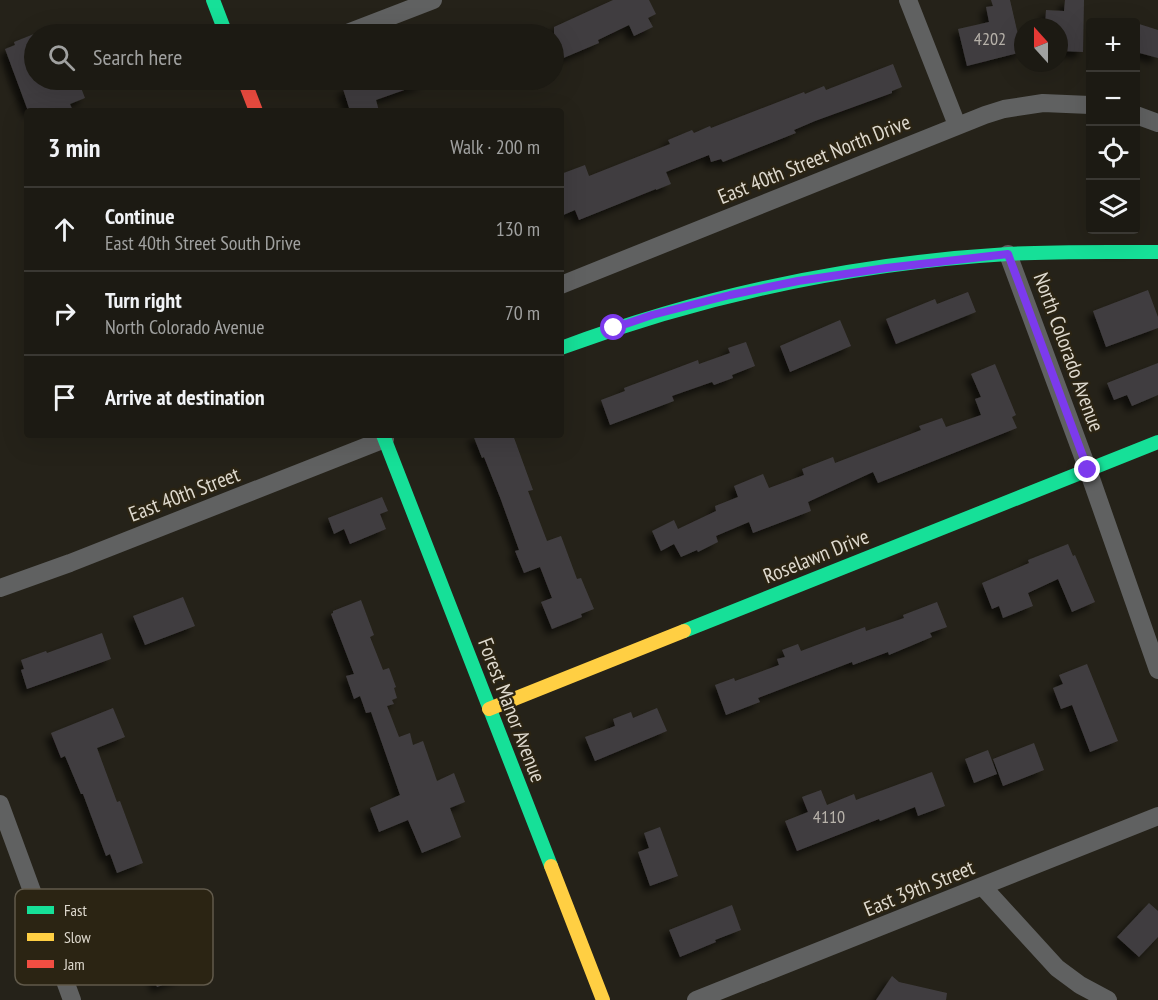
<!DOCTYPE html>
<html lang="en">
<head>
<meta charset="utf-8">
<style>
  :root { --surface:#1c1a13; --page:#292721; --text:#f1f3f6; --muted:#a0a1a0; --line:#3a3833 }
  body { margin:0; font-family:"PT Sans Narrow",sans-serif; background:var(--page); color:var(--text) }
  .controls { position:absolute; right:18px; top:18px; display:grid; overflow:hidden; border-radius:6px; box-shadow:0 6px 24px #0002 }
  .controls button { width:54px; height:54px; display:grid; place-items:center; padding:0; border:0; border-bottom:2px solid var(--line); background:var(--surface); color:var(--text); font:30px sans-serif }
  .compass { position:absolute; left:1014px; top:18px; width:54px; height:54px; border-radius:50%; background:var(--surface); box-shadow:0 6px 24px #0002; rotate:339deg }
  .stop { position:absolute; width:18px; height:18px; margin:-14px; border:4px solid #7c3aed; border-radius:50%; background:#fff }
  .stop.end { background:#7c3aed; border-color:#fff; box-shadow:0 2px 6px #0008 }
  .list { margin:0; padding:0; list-style:none }
  h2 { display:flex; justify-content:space-between; align-items:center; height:78px; margin:0; padding:0 24px; font-size:26px }
  h2 small { font-size:20px; font-weight:400; color:var(--muted) }
  .list li { display:grid; grid-template-columns:39px 1fr auto; gap:18px; align-items:center; box-sizing:border-box; height:84px; padding:0 24px; border-top:2px solid var(--line) }
  .list b { display:block; font-size:22px; white-space:nowrap }
  .list p { margin:0; font-size:20px; white-space:nowrap; color:var(--muted) }
  .list em { font-size:20px; font-style:normal; color:var(--muted) }
  .icon { flex:none; width:33px; height:33px; fill:none; stroke:currentColor; stroke-width:2; stroke-linecap:round; stroke-linejoin:round }
  .map { position:relative; flex:none; width:1158px; height:1000px; overflow:hidden }
  .search { position:absolute; background:var(--surface); box-shadow:0 6px 24px #0002; left:24px; top:24px; width:540px; height:66px; display:flex; align-items:center; gap:15px; box-sizing:border-box; padding:0 21px; border-radius:33px; color:var(--muted); font-size:22px }
  .panel { position:absolute; background:var(--surface); box-shadow:0 6px 24px #0002; left:24px; top:108px; width:540px; height:330px; border-radius:6px }
  .map>svg:first-child { display:block }
  .building { fill:#413e40; filter:url(#shadow) }
  .lines { fill:none; stroke-linecap:round; stroke-linejoin:round }
  .street { stroke:#606161; stroke-width:18 }
  .fast { stroke:#16e098; stroke-width:14 }
  .slow { stroke:#ffcf43; stroke-width:14 }
  .jam { stroke:#f24e42; stroke-width:14 }
  .route { stroke:#7c3aed; stroke-width:8 }
  .labels { text-anchor:middle; dominant-baseline:central; stroke-width:4.5; stroke-linejoin:round; paint-order:stroke }
  .number-label { font-size:18px; fill:#b7b2aa }
  .street-label { font-size:21px; fill:#ded9ce; stroke:#2b2413 }
  .key { fill:#2b2413; stroke:#615a4b; stroke-width:1.5 }
  .key-label { font-size:16px; fill:#ded9ce }
</style>
</head>
<body>
<div class="map">
<svg width="1158" height="1000" viewBox="0 0 1158 1000">
  <defs>
    <filter id="shadow"><feDropShadow dx="-5.5" dy="5.5" stdDeviation="3" flood-color="#0009"/></filter>
  </defs>
  <rect width="100%" height="100%" fill="#252219"/>
  <!-- building -->
  <path class="building" d="M613,0H649L656,14L648,18L653,27L634,36L629,25L598,40L599,43L554,62V27Z
    M991,0H1010L1022,52L967,66L958,29L989,22L986,7L993,6Z
    M1065,0H1084L1083,52L1062,51V47H1059V27H1045L1046,10L1064,11Z
    M1136,23L1158,30V58L1136,52Z
    M34,34V80H78L85,98L70,104L73,111H28L5,49L15,45L14,42Z
    M893,64L902,87L892,91V93L815,121L794,130L796,133L723,162L721,159L711,162L709,155L666,172L671,184L656,190V189L579,220L575,210L561,216V174L585,165L589,176L670,144L668,140L692,130L694,133L710,126L711,128L804,92L805,94L824,86L826,90Z
    M351,80H427V82L376,100L379,111H350L343,89L353,86Z
    M1148,290L1158,317V328L1106,347L1093,311Z
    M968,292L976,312L896,344L886,319L935,299L937,304Z
    M840,320L851,346L790,372L780,346Z
    M746,342L755,366L732,375L733,378L714,385L712,382L672,396L674,401L610,425L601,400L625,391L624,388L698,360L699,364L730,353L728,348Z
    M1158,363V395L1132,406L1127,395L1114,400L1107,383Z
    M995,364L1016,415L1012,417L1017,428L878,483L873,472L808,502L811,511L753,533L749,522L716,536L718,542L698,552L697,550L681,557L674,544L661,551L652,531L674,520L678,529L716,511L715,506L738,497L734,486L763,474L769,488L804,475L802,469L833,457L835,463L921,430L919,426L942,418L946,427L981,415L975,399L981,397L971,374Z
    M473,435H513L533,490L528,491L547,541L561,536L577,579L581,578L594,609L581,614L582,617L552,629L541,602L552,598L540,567L524,573L515,551L519,550L501,500L484,457L482,458Z
    M382,497L388,511L380,514L386,529L350,544L344,529L334,534L328,518Z
    M1068,544L1073,556L1075,555L1095,602L1072,612L1058,579L1028,593L1033,606L1003,618L999,606L992,609L982,583L1029,563L1028,560Z
    M183,597L195,626L145,645L133,616Z
    M361,600L374,635L370,637L383,670L389,668L396,687L394,688L397,698L392,700L394,704L387,706L399,737L410,733L413,745L423,741L437,781L454,773L465,802L450,808L461,837L422,853L408,820L379,832L370,808L400,795L371,712L366,713L360,696L354,699L346,676L354,674L331,614L333,613V611Z
    M937,602L947,627L930,633L932,637L889,655L888,652L853,665L852,662L758,698L760,702L726,715L715,685L734,678L735,681L749,676L779,665L777,659L785,657L782,650L798,644L801,651L865,627L866,631L904,618L903,615Z
    M102,633L111,659L27,689L21,670L24,669L21,660L46,651L47,653Z
    M1087,664L1118,741L1090,752L1072,705L1061,709L1053,688L1063,684L1059,675Z
    M113,708L125,737L97,748L117,802L120,801L143,863L117,873L110,854L106,856L83,794H81L65,756L61,758L51,733Z
    M657,708L667,731L595,761L585,737L615,726L613,719L631,712L633,718Z
    M1034,743L1044,770L1003,786L993,759Z
    M988,750L997,774L974,783L965,759Z
    M932,772L945,806L918,816L915,807L880,821L879,819L797,851L785,821L808,812L802,797L821,790L827,805L854,794L856,800Z
    M660,827L678,876L650,886L638,852L649,848L644,833Z
    M1149,903L1158,911V937L1139,957L1117,937Z
    M732,905L741,930L715,940L716,942L680,957L669,930Z
    M150,919L159,941L168,937L183,977L157,987L140,942L135,944L129,927Z
    M892,976L899,982L947,993L946,1000H876Z"/>
  <g class="lines">
    <!-- street -->
    <path class="street" d="M908,0L957,125
      M345,34L433,0
      M1136,115L1158,123
      M1008,254L1088,470L1158,670
      M561,285L985,115L1004,109L1043,103L1090,105
      M0,588L70,563L385,439
      M0,804L72,1000
      M983,887L1057,968L1080,985L1108,1000
      M696,1000L1158,816"/>
    <!-- fast -->
    <path class="fast" d="M213,0L226,34
      M561,348C704,295 856,263 1008,254C1058,251 1108,252 1158,252
      M383,435L551,866
      M684,631L1158,442"/>
    <!-- slow -->
    <path class="slow" d="M489,709L684,631
      M551,866L603,1000"/>
    <!-- jam -->
    <path class="jam" d="M244,80L256,111"/>
  </g>
  <g class="lines">
    <!-- route -->
    <path class="route" d="M614,328L652,315L730,295L798,281L886,268L1008,254L1088,470"/>
  </g>
  <g class="labels">
    <!-- number labels -->
    <g class="number-label">
      <text x="990" y="38">4202</text>
      <text x="829" y="816">4110</text>
    </g>
    <!-- street labels -->
    <g class="street-label">
      <text transform="translate(814 159) rotate(-22)">East 40th Street North Drive</text>
      <text transform="translate(1069 352) rotate(70)">North Colorado Avenue</text>
      <text transform="translate(184 494) rotate(-21)">East 40th Street</text>
      <text transform="translate(816 556) rotate(-22)">Roselawn Drive</text>
      <text transform="translate(512 710) rotate(69)">Forest Manor Avenue</text>
      <text transform="translate(919 888) rotate(-22)">East 39th Street</text>
    </g>
  </g>
  <!-- legend -->
  <rect x="15" y="889" width="198" height="96" rx="9" class="key"/>
  <rect x="27" y="906" width="27" height="8" fill="#16e098"/>
  <rect x="27" y="933" width="27" height="8" fill="#ffcf43"/>
  <rect x="27" y="960" width="27" height="8" fill="#f24e42"/>
  <g class="key-label">
    <text x="64" y="916">Fast</text>
    <text x="64" y="943">Slow</text>
    <text x="64" y="970">Jam</text>
  </g>
</svg>
<div class="controls">
<button>+</button>
<button>−</button>
<button><svg class="icon" aria-label="locate" viewBox="0 0 24 24"><circle cx="12" cy="12" r="6"/><path d="M12 2v4M12 18v4M2 12h4M18 12h4"/></svg></button>
<button><svg class="icon" aria-label="layers" viewBox="0 0 24 24"><path d="M12 4l9 5-9 5-9-5zM3 14l9 5 9-5"/></svg></button>
</div>
<svg class="compass" viewBox="-18 -18 36 36"><path d="M0-13l5 13h-10z" fill="#e53935"/><path d="M0 13l5-13h-10z" fill="#a0a1a0"/></svg>
<div class="stop" style="left:614px;top:328px"></div>
<div class="stop end" style="left:1088px;top:470px"></div>
<div class="search"><svg class="icon" aria-label="search" viewBox="0 0 24 24"><circle cx="10" cy="10" r="6"/><path d="M15 15l6 6"/></svg>Search here</div>
<section class="panel">
<h2>3 min<small>Walk · 200 m</small></h2>
<ul class="list">
<li><svg class="icon" aria-label="ahead" viewBox="0 0 24 24"><path d="M12 20V5M6 11l6-6 6 6"/></svg><div><b>Continue</b><p>East 40th Street South Drive</p></div><em>130 m</em></li>
<li><svg class="icon" aria-label="right" viewBox="0 0 24 24"><path d="M7 20v-9h11M14 6l5 5-5 5"/></svg><div><b>Turn right</b><p>North Colorado Avenue</p></div><em>70 m</em></li>
<li><svg class="icon" aria-label="arrive" viewBox="0 0 24 24"><path d="M6 21V4h12l-3 4 3 4H6"/></svg><div><b>Arrive at destination</b></div></li>
</ul>
</section>
</div>
</body>
</html>
